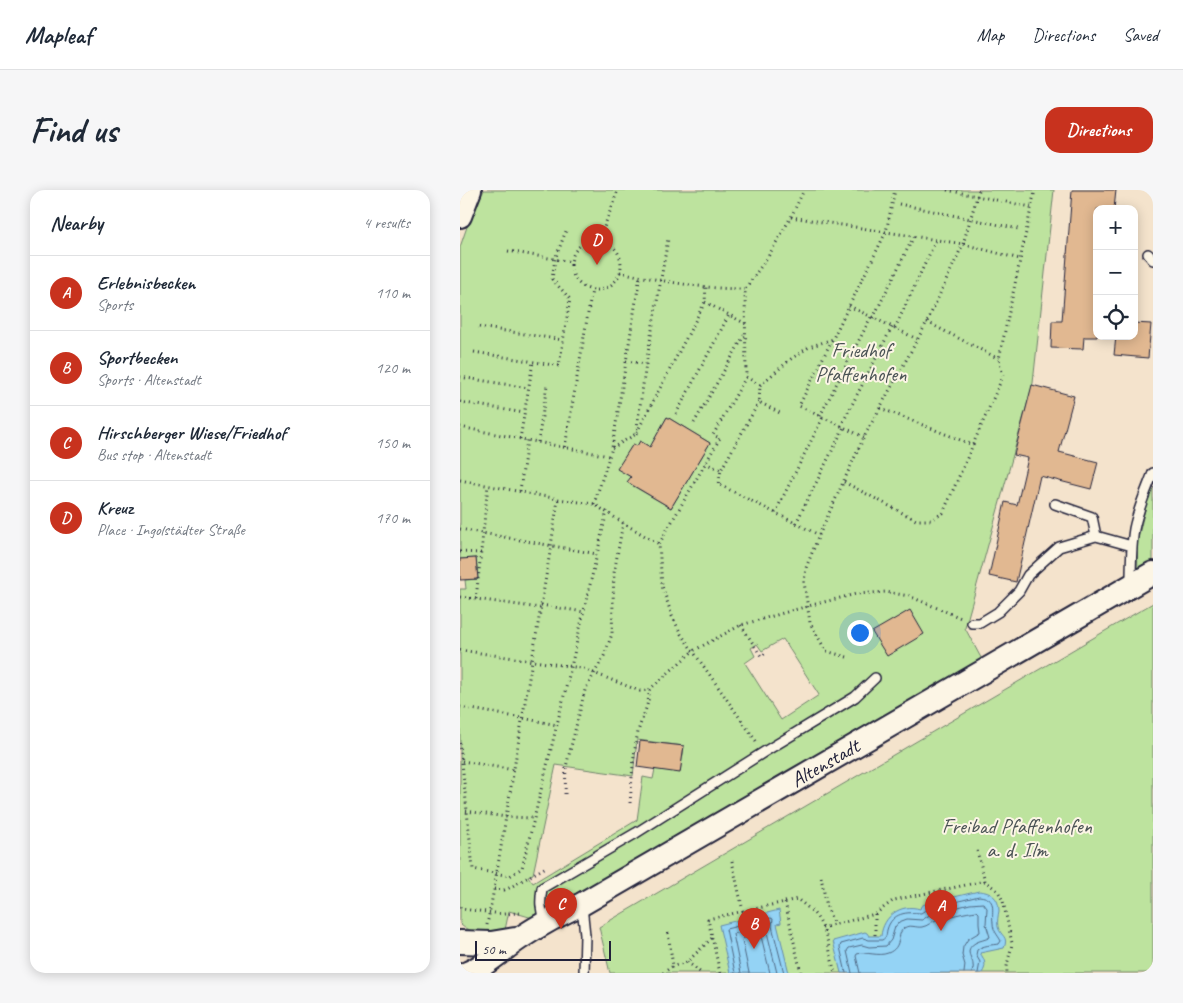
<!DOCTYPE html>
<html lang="en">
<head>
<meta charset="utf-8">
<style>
  :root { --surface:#fff; --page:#f6f6f7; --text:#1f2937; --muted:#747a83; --line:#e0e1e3; --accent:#c8321e }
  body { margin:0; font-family:Caveat,sans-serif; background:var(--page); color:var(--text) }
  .controls { position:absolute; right:15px; top:15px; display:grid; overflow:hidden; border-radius:10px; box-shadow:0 2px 12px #0003 }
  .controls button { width:45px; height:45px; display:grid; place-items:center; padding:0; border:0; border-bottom:1px solid var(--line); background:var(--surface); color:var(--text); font:25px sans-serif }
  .scale { position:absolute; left:15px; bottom:12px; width:136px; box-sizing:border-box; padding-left:5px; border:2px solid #22223b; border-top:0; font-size:14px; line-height:18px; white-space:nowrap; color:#22223b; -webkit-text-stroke:4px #fcf5e5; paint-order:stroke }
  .you { position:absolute; left:399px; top:442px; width:18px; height:18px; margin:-12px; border:4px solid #fff; border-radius:50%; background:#1a73e8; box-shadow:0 0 0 8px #1a73e833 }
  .badge { display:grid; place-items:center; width:32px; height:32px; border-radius:50%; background:var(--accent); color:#fff; font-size:16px; font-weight:700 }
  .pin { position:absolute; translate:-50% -41px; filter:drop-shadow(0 1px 2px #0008) }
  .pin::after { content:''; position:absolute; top:26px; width:18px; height:15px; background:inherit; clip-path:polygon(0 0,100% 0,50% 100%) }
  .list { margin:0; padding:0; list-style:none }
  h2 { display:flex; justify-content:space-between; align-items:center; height:65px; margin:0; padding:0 20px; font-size:21px }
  h2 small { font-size:16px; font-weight:400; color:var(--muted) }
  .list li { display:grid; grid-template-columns:32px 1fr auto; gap:15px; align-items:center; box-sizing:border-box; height:75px; padding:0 20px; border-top:1px solid var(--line) }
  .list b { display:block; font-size:19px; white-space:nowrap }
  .list p { margin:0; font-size:16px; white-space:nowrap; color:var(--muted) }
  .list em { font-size:16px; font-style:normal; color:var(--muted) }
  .icon { flex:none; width:28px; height:28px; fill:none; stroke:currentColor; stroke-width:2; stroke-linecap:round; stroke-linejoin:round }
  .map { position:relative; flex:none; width:693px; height:783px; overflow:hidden; border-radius:15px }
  header { display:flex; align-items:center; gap:30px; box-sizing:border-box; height:70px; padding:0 25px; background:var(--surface); border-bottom:1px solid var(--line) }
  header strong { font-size:24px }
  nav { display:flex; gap:28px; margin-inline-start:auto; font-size:18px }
  .intro { display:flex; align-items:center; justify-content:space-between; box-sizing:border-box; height:120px; padding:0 30px }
  h1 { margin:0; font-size:35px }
  .button { padding:12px 22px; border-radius:15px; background:var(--accent); color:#fff; font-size:18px; font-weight:700 }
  main { display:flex; gap:30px; padding:0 30px }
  aside { flex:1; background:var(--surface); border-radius:15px; box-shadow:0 2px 12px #0003 }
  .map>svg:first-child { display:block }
  .green { fill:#bde39e; stroke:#70826c; fill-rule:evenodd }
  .water { fill:#94d3f5; stroke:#668cab }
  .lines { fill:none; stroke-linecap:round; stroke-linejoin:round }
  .shore { stroke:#506985; stroke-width:1 }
  .building { fill:#e1b891; stroke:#22223b }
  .service-casing { stroke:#22223b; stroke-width:12 }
  .tertiary-casing { stroke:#22223b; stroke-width:26 }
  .path { stroke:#22223b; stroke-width:3; stroke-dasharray:1 4; stroke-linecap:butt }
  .service { stroke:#fcf5e5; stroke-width:9 }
  .tertiary { stroke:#fcf5e5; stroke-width:22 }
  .labels { text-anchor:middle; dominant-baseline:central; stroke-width:4; stroke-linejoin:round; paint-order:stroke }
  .park-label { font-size:21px; fill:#495254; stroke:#fcf5e5 }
  .street-label { font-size:21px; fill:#22223b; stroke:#fcf5e5 }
</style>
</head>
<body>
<header>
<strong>Mapleaf</strong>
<nav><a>Map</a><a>Directions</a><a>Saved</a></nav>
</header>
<div class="intro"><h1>Find us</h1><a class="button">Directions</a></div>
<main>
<aside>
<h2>Nearby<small>4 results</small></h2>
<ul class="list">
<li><span class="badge">A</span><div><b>Erlebnisbecken</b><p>Sports</p></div><em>110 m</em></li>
<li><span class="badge">B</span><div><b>Sportbecken</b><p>Sports · Altenstadt</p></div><em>120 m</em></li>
<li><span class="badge">C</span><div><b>Hirschberger Wiese/Friedhof</b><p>Bus stop · Altenstadt</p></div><em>150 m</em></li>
<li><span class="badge">D</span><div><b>Kreuz</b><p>Place · Ingolstädter Straße</p></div><em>170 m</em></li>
</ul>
</aside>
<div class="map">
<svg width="693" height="783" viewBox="0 0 693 783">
  <rect width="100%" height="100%" fill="#f4e3cc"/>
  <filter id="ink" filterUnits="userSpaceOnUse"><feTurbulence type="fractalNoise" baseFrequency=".02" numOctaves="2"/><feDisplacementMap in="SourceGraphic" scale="10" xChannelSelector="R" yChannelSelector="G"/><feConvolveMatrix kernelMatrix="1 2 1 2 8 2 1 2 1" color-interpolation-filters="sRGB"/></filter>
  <g filter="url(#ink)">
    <!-- green -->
    <path class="green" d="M24,0H594L573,193L505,438L527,479L86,732L49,721L45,740C31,741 11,746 0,734V399H6L5,390L18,389L16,368L0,369V57L9,31ZM207,227L250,253L211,318L168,293L171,287L158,279L173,254L177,256L180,251L202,264L206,260L193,252ZM323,449L359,505L321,530L285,473L295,466L291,458L297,454L302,461ZM177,550L224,556L220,582L195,579L193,589L183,587L177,630L73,693L68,686L73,684L96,575L173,586Z
      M693,289V372L678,382L677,353L690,298Z
      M693,413V783H150L139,737Z"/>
    <!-- water -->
    <path class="water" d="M519,701C531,702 539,707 539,721C538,726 537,731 538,737C541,747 549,746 544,758L520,763C525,770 527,776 522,783H381L373,751L405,742L407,743L409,746H421C423,726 441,713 460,719L461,716L465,714Z
      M319,720L321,733L317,734L329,783H270L259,735Z"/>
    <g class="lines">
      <!-- shore -->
      <path class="shore" d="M275,783L266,739L311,728L313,729L312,736L324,783
        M281,783L273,744L304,736L306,738L317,783
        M289,783L282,750L284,748L298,745L301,746L310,783
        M386,783L380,757L381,754L403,748L409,750H422C427,747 426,745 427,740C432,722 447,722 461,723L467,719L519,706C538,708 531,720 533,733C533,741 538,745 541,751L539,754C532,755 523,755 517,760L516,765L520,772L518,783
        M392,783L387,761L389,758L402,755L409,757L426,756L431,750L435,737L439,732L447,729L462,730L471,724L510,714L523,713L527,718L526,734L530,747C526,750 520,750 515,753C503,761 513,768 513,775C514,778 512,780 512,783
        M400,783L396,766L397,764C406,761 418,767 428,763C443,757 436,744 444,738C450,734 456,738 462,737C468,736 471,732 476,730C486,727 507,722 517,721L519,723V733L520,742L508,749L503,757L502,765L505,775L504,783"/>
    </g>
    <!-- building -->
    <path class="building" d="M612,0H656L654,19H637V147H624L623,159L591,158L592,131H602Z
      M674,133L691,134L688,168L654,165L656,146H674Z
      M572,195L614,206L599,262L638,272L631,299L580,286L556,392L529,386L545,312L557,315L568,268L554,265Z
      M207,227L250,253L211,318L167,292L171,287L157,279L173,254L177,256L180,251L190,257Z
      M16,368L18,389L0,390V369Z
      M450,420L464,444L427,466L412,442Z
      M180,551L224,556L220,583L177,577Z"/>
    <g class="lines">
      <defs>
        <path id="service" d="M688,64L693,70
          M595,314L632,327L636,346
          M671,394C671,376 671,357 674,339C678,319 686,301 693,283
          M512,433H520L538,422L559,401L568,385L599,357L636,346L672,356
          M122,716L125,745L124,783
          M85,732C80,720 80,711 82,698L176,643L304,562L395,507L415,488"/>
        <path id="tertiary" d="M0,26L10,0
          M0,752L31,753L55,749
          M7,783C27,775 42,760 60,748C80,735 100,724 122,714L693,383"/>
      </defs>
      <!-- service casing -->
      <use href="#service" class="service-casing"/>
      <!-- tertiary casing -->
      <use href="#tertiary" class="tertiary-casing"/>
      <!-- path -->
      <path class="path" d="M487,0L571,17
        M439,14L559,39
        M331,27L503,54L560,69
        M111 75a25 25 0 1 1 50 0a25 25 0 1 1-50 0Z
        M141,51L143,40L158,0
        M48,61L112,72
        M160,82C201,91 243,99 285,99
        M245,112L286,134
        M389,116L457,149
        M413,128L454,46
        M467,132L539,169
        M19,137L103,150
        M435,138L476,50
        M14,162L99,176L110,109L92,89L95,69L106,41
        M166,171L186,174
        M0,187L69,198
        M286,187L300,195L299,212L320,223
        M300,195L331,169L349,157L373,149
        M0,212L64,223
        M299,212L261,280L258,294L359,345
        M420,218L513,255
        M216,224L269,125
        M360,226L411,127
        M234,233L285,144
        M381,236L432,137
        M0,237L149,266
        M176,244L186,174L208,49
        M404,247L339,216L426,42L435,0
        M60,249L73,172
        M78,252L87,195
        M105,257L132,100
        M152,258L176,244L245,112L246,97
        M245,273L261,280
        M0,290L98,309L134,314L163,333L199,354
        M384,292L456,330H471L483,323L543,186L539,169L575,0
        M60,301L67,250
        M134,314L152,258L180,86
        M315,323L363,227
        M336,333L384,237
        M0,339L137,364
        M0,362L21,363
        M0,407L16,409L80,418
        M16,409L28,295
        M81,415L124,422
        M281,435L301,466L306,463
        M0,460L121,478L180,501L189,500L233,461L281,435L348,416L396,404L426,402L449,406L501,428
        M387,467L366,461L350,433L344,392L346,378L359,345L404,247L467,132L503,54L519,0
        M0,517L62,528L97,535
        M296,551L221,444L212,426L202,396L199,354L260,248L253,245L286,187L285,99L309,65L331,27L344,0
        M0,553L13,679L50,686L62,678L111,477L147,321
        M2,571L54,580
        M105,604L106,577L125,500L144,466L152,444L154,383L163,333
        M170,613C172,589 173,565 178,542C181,529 190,514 189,500
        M6,621L46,627L75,628
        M517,661L525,691
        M272,671L283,721
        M361,687L367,717L374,735
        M34,699L44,700L49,698L86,677
        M325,712L337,709C345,715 353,721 358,729C368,744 370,765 375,783
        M0,717L2,719L43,724L60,723
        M415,724V749
        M27,735L34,699L91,356L98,309
        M362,738L415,724L434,710L525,691L538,701L543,711L552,753C551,763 546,772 547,783
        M208,743L213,776
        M227,772L234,777L241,783
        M203,783L213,776L227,772L252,748
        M260,783L248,729L325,712L341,783"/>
      <!-- service -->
      <use href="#service" class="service"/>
      <!-- tertiary -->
      <use href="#tertiary" class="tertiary"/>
    </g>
  </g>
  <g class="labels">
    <!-- park labels -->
    <g class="park-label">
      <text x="401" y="160">Friedhof<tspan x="401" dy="24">Pfaffenhofen</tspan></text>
      <text x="557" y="636">Freibad Pfaffenhofen<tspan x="557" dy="24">a. d. Ilm</tspan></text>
    </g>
    <!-- street labels -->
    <g class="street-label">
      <text transform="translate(365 573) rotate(-30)">Altenstadt</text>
    </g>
  </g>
</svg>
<div class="controls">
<button>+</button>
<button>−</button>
<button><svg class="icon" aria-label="locate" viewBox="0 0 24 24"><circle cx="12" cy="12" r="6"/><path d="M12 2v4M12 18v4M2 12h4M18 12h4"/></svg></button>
</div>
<div class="scale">50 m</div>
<div class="you"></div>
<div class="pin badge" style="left:481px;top:741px">A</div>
<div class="pin badge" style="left:294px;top:759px">B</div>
<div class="pin badge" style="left:101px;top:739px">C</div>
<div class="pin badge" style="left:137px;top:75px">D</div>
</div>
</main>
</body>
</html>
